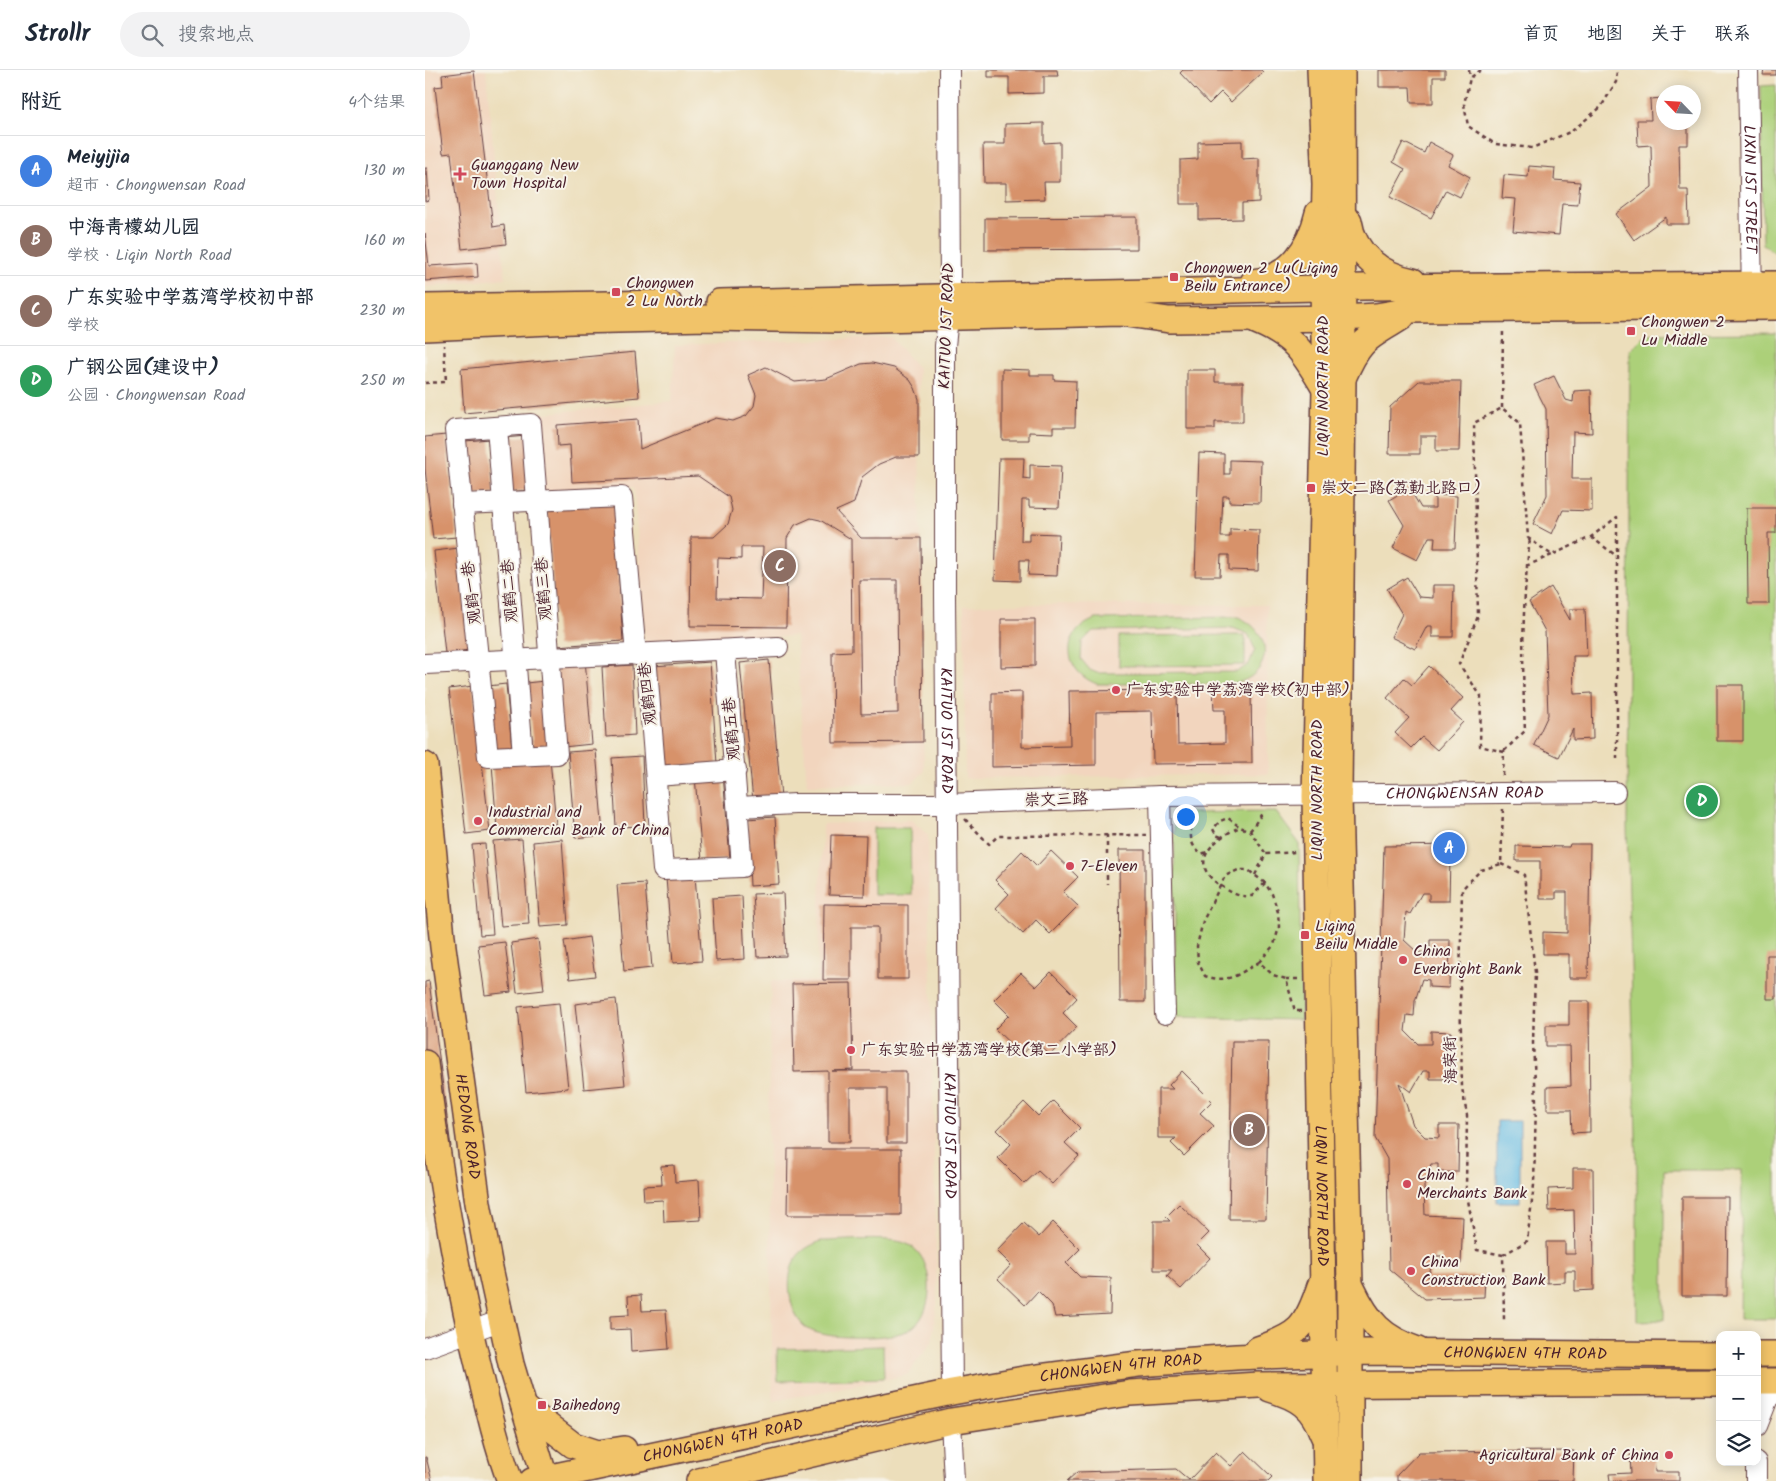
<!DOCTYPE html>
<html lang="zh">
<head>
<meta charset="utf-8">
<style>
  :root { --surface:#fff; --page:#f2f2f3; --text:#1f2937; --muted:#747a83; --line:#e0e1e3; --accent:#ea580c }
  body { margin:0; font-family:Kalam,"LXGW WenKai TC",sans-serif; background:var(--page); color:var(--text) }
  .controls { position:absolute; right:15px; bottom:15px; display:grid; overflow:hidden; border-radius:10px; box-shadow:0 2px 12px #0003 }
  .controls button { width:45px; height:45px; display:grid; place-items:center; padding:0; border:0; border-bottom:1px solid var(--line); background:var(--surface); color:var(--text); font:25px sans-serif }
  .compass { position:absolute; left:1231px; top:15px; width:45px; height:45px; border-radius:50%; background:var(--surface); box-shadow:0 2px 12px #0003; rotate:295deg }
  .you { position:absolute; left:760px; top:746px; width:18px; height:18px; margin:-12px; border:4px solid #fff; border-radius:50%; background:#1a73e8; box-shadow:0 0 0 8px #1a73e833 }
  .badge { display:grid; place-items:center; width:32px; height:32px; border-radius:50%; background:var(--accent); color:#fff; font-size:16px; font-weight:700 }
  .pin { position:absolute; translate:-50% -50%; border:2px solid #fff; box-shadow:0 1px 5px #0006 }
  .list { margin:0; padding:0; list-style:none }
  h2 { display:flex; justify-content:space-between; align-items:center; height:65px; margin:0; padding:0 20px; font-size:21px }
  h2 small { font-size:16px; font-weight:400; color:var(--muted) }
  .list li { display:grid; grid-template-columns:32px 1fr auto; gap:15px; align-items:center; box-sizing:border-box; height:70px; padding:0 20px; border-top:1px solid var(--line) }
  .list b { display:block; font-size:19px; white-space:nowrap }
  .list p { margin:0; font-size:16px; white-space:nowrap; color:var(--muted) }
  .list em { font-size:16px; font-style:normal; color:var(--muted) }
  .icon { flex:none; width:28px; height:28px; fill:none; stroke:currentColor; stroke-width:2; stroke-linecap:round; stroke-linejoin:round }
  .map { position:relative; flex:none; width:1351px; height:1411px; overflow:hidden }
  header { display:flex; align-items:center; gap:30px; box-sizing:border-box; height:70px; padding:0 25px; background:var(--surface); border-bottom:1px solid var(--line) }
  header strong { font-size:24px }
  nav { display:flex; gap:28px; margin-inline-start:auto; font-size:18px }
  .search { width:350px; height:45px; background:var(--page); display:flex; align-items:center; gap:12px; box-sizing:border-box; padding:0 18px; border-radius:28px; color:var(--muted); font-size:19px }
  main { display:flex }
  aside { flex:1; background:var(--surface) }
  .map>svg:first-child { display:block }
  .built { fill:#f2d5be }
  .green { fill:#acd079; stroke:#7b7852; fill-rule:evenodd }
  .water { fill:#69bee6; stroke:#5a6e88 }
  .building { fill:#d7926b; fill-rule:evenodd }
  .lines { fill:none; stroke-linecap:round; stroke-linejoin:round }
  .minor-casing { stroke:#623c41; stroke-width:22 }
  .major-casing { stroke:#623c41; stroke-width:28 }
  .path { stroke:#623c41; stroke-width:2.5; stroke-dasharray:4 4; stroke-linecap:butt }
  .minor { stroke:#fff; stroke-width:20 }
  .major { stroke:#f1c369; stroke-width:25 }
  .poi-dot { fill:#d1495b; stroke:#f7f3e8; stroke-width:2 }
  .labels { text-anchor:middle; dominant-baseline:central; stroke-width:4; stroke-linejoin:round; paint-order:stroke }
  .poi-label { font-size:16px; fill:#4a1f2b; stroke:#f7f3e8; text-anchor:start }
  .street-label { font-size:16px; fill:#4a1f2b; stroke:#f7f3e8 }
</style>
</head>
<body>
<header>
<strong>Strollr</strong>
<div class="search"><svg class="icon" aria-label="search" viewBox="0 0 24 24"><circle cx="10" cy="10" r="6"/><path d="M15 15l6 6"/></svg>搜索地点</div>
<nav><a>首页</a><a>地图</a><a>关于</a><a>联系</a></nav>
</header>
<main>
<aside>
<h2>附近<small>4个结果</small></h2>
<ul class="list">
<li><span class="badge" style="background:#3f7fe0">A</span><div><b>Meiyijia</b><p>超市 · Chongwensan Road</p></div><em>130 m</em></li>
<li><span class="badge" style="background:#8d6e63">B</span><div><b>中海青檬幼儿园</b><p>学校 · Liqin North Road</p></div><em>160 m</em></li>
<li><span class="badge" style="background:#8d6e63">C</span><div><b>广东实验中学荔湾学校初中部</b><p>学校</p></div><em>230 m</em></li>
<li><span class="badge" style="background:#2e9e5b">D</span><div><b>广钢公园(建设中)</b><p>公园 · Chongwensan Road</p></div><em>250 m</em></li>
</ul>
</aside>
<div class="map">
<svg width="1351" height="1411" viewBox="0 0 1351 1411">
  <rect width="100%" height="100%" fill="#f7f3e8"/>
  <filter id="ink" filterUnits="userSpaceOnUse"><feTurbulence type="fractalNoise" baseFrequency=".02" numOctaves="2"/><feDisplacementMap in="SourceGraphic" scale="10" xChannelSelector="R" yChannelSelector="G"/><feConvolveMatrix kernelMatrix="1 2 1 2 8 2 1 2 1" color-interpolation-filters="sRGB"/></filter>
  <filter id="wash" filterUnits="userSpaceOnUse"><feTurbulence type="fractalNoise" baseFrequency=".0096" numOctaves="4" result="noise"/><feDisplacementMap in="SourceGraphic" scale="20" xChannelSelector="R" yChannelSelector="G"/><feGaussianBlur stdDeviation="1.12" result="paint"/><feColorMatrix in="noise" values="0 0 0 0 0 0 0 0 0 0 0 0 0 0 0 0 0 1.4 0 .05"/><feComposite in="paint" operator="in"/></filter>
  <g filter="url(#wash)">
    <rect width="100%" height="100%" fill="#ecdebb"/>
    <!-- built -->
    <path class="built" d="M0,0H61L80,208L0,217Z
      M466,267L493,298L499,702L487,713L382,715L371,566L220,573L209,417L119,422L112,344L247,331L250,275Z
      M565,534L842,535L843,704L540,708L539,536Z
      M486,750L503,765L512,1234L507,1272L482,1305L348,1331L343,1048L346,911H392L398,754Z"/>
    <!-- green -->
    <path class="green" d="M1351,15V183L1338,175L1336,16Z
      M1351,263V1249H1315L1317,1100H1239V1250L1212,1251V1100L1202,757L1205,280L1221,264Z
      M813,547C848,561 849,604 811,613C798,616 781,614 768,614C736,614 704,614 672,614C637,601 635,561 671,549ZM808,558L823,564L830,579L824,594L812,602L672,603L665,600L656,589L657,572L668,561Z
      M820,565V595L694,596V566Z
      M851,742L874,773L876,950L751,947L749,743Z
      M448,758H485L486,825H448Z
      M396,1171C416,1171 466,1166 482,1174C512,1187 512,1251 479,1262C460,1269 400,1270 383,1259C365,1248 360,1213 368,1194C373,1181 384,1176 396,1171Z
      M458,1276L459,1308L353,1311L352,1279Z"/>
    <!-- water -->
    <path class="water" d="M1072,1051H1095V1132H1072Z"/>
    <g id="blocks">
      <!-- building -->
      <path class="building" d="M563,0H632L633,6H619V23L584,24V7H563Z
        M758,0H836L838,2L806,32L796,22L784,34L755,3Z
        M954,0H1020V7H1008V33H986L985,17H954Z
        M1339,0H1351V5H1338Z
        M49,1L68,157L79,155L81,174L37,179L26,83L18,84L10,17L18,16L17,5Z
        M1238,28V52H1263V75H1254L1255,120H1263L1264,154H1241V147L1209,170L1191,144L1227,117L1226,75L1213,76L1212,50H1226L1225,29Z
        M619,53V73L635,72V112H619L620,129L581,130V113H559L558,74H580V54Z
        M817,71V89L834,88V132L817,133V149L774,150V134H755V90L773,89V72Z
        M978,72L999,83L1004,72L1028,85L1023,95L1045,107L1035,127L1021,120L1006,148L965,127L980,99L968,92Z
        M1104,96L1130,98L1129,110L1155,112L1153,135L1137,134L1134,165L1088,161L1091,129L1077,128L1079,105L1103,107Z
        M0,98H2L4,130L0,131Z
        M712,147V179L560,180V148Z
        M0,163L4,196L52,193L53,207L0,211Z
        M210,282L214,327L39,343L36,299Z
        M447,293L469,298L485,310L490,318L494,329V387H471L454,394L437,407L429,433L411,441L436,468H496L498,672L408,673L407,582L427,581L426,469L395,450L386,448L370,455L362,468L361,557L265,556L266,467H289L303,454L307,440L304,427L273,406L147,412L145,375L133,376L132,355L213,349L215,379L291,348L308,351L321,346L329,336L331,325L323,305L341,297L370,312L401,309L436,294ZM316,477H338L336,529L292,528L293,488L316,489ZM434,510H472L473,643L436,644Z
        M577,299L605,300V305H629V310L651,311L650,357H628V363L604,362V370H577Z
        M762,300H790V312H818V352H790V359H762Z
        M1129,306L1141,330L1148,332L1149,321L1166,320L1167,363L1148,362L1147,409H1167V441L1138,440L1127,464L1108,454L1122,425L1121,339L1109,315Z
        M994,311H1036L1034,381H1011V366H995V384H964L965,337Z
        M21,365L32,467L8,469L0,399V367Z
        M103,366L107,420L81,422L77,368Z
        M65,369L69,423L43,425L40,371Z
        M774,383L799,384V404H805V390L836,391L835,433L804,432V426H798L796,467H805V459L834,460L833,501L804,500V485H796L795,506H770Z
        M574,388H599L598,408L605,409V395L636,396L634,438L604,437V430H597L596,471H604V463L634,464L632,506L603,505L604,490H595V511L570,510Z
        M984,418L996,438H1010V425L1032,426L1030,478H1009L1010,467H1004L992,490L968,478L979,455L964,430Z
        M189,432L198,571L132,576L122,437Z
        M1322,438H1351V463H1343L1344,534H1323Z
        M34,478L45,580L20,583L9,481Z
        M982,507L994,527L1008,528V515H1029L1028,567H1007V556H1002L990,579L966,567L977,544L962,519Z
        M1126,517L1145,550V539H1160L1162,586H1148L1149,624L1167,623L1168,669L1148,670V659L1134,687L1109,675L1123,645L1120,561L1104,532Z
        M576,549H610V596L576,597Z
        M160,589L167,674L138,677L131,591Z
        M344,590L356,728L328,731L315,593Z
        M285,592L292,694L235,698L228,596Z
        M207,595L210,665L181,667L177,597Z
        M1004,596L1038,628L1026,641L1038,652L1012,680L997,667L986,678L970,663L984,648L962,628L979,608L987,615Z
        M119,611L125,676L108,678L101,613Z
        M81,614L87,679L69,681L63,616Z
        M1292,615H1318V671H1292Z
        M48,616L65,761L41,764L24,619Z
        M826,618L827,693L728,694L727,641L671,642V695L567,697V623L597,622V677L645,676L644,621L752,620L753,674L800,673V640H789L788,619Z
        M171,680L178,765L150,768L143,682Z
        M217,686L220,756L191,757L187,688Z
        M125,689L131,754L72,759L67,694Z
        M298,704L305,789L277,791L270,706Z
        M350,747L354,814L325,816L322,749Z
        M406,765L441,766L439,826L404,825Z
        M97,769L104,854L76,856L68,771Z
        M137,769L143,855L115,857L108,772Z
        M60,774L68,864L55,865L47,775Z
        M1145,774H1165L1163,908H1144V884H1118V862L1142,863V822H1131V829H1115V791H1091V776L1144,777Z
        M1035,775V788H1025L1024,831H1004V823H997L985,844L981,842L979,870L992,882L1005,883V870H1025L1024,918L1004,917V910L997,909L990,931L989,946L982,945L980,961L993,974H1006V961L1026,962L1025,1009H1005V1001H998L986,1022L974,1013L988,1055L1000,1067L1014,1068V1055H1034L1033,1102H1013V1094H1006L999,1116L1000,1145L1038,1147L1036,1194H1017V1186H1010L1003,1207L1060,1206L1059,1227L1000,1229L964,1199L962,1089L950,1068L959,776Z
        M694,780H720V932H695Z
        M597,781L612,796L626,781L653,807L638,822L653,836L625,864L611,850L598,864L571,838L584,824L570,810Z
        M270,806L277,891L248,893L241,808Z
        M220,813L227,898L199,901L192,815Z
        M358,823L361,886L332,887L328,824Z
        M317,826L320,889L291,891L287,828Z
        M399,834L483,835V909H453V857H426V910H398Z
        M164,867L170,906L145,909L139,871Z
        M113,869L119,920L92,923L86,873Z
        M80,872L86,922L60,925L53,875Z
        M1342,885H1351V929H1342Z
        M626,902L652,928L638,943L652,957L625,985L610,971L597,985L570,959L584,945L569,930L596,903L611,917Z
        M4,911L26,1077L0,1080V912Z
        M426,913L428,1000L407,1001H481V1073H462V1018H425V1072H403V1001L369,1002L367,914Z
        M191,929L200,1015L159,1019L150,934Z
        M1144,931H1164L1165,1062L1147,1063L1146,1040H1122V1017L1146,1016L1145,976H1121V955H1144Z
        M134,933L143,1018L101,1022L93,937Z
        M807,971H844L841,1149H804Z
        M757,1001L787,1031L775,1043L789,1056L759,1086L746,1073L751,1068H733V1019H748L744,1015Z
        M628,1031L655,1058L640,1073L654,1086L627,1114L613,1101L599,1114L573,1088L586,1074L572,1060L599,1032L613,1046Z
        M363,1079H476V1145H362Z
        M249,1095L250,1112L274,1110L276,1150L239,1152L238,1130L219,1131L218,1116L237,1115L236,1096Z
        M1148,1098H1168L1169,1220L1150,1221V1201H1140V1212L1122,1213L1121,1172H1140V1184H1150L1149,1140L1124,1141L1123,1119L1148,1118Z
        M1257,1127H1303L1302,1226H1257Z
        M754,1134L784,1163L772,1175L785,1188L756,1219L742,1206L747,1200H729V1151H745L741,1147Z
        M628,1152L655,1179L641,1193L655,1207L686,1208L685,1244L630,1247L627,1235L613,1221L600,1235L573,1209L586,1195L572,1181L599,1153L614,1167Z
        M216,1225L217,1241L241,1240L244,1279L206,1282L205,1259L185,1260V1246L204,1245L203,1226Z
        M820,1381L847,1407L843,1411H642L652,1402L751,1399L764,1410L791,1382L806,1396Z
        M1149,1381L1148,1411H972V1405L994,1382Z
        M1229,1384L1230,1402H1254V1411H1185L1184,1404L1206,1403L1205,1385Z
        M0,1387H1L7,1411H0Z"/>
    </g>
  </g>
  <g filter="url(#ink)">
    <use href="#blocks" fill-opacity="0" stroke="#623c41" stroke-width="1"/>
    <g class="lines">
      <defs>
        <g id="minor">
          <path id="s1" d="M524,0L525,228L520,276V527L527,1322"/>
          <path id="s2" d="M1323,0L1327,227"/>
          <path d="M106,354L132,684L63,687L30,360Z"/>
          <path d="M72,357L98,685"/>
          <path d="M37,434L197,427L211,585H221L238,800L317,797L300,581"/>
          <path d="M0,594L353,577"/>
          <path d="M231,706L311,700"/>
          <path d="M735,726L740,944"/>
          <path id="s3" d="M314,737L371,734H522L735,726L1190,722"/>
          <path d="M0,1278L77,1250"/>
          <path d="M526,1351L529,1411"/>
          <path d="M1332,1356L1343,1328L1351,1322"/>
          <path d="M1331,1392V1411"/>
        </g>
        <g id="major">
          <path id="s4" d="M895,0L900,114L898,218L900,319L890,726L901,1411"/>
          <path d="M917,0L918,308L914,725L925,1215V1411"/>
          <path d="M924,151C929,185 956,205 988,211"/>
          <path d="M828,212C865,208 885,178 893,143"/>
          <path d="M294,232L939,217L1351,214"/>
          <path d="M0,237L244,233"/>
          <path d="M831,251C872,268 878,283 900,319"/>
          <path d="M0,258L148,251L283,248L412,250L695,243L744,250L918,248L951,246L987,240L1351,237"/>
          <path d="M919,306C936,267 943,269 977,247"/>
          <path id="s5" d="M0,695L18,877L53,1133L65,1198L86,1294L121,1411"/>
          <path d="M0,993C13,1092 28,1189 51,1286C61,1328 70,1371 85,1411"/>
          <path d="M927,1218C943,1252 957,1268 993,1280"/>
          <path d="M833,1279C874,1265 881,1258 895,1216"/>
          <path d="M1332,1284H1351"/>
          <path d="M1332,1311H1351"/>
          <path d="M845,1319C874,1328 887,1336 898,1365"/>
          <path d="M100,1338L148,1375L173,1383L199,1379"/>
          <path id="s6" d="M107,1411L527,1322L599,1309L713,1294L811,1287L939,1282L1295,1285"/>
          <path d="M274,1411L526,1351L705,1323L833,1315L1295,1312"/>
        </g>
      </defs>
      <!-- minor casing -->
      <use href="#minor" class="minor-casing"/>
      <!-- major casing -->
      <use href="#major" class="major-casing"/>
      <!-- path -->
      <path class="path" d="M1044,0L1045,8
        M1056,0L1045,8L1039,34L1043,56L1070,74L1107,78L1147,61L1176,37L1191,12L1192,0
        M0,313L21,312L19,275
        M1077,338L1078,259
        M1166,467L1193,487
        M1101,496L1127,485
        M1079,681L1100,661C1097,597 1097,532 1105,469
        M1078,706L1079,682L1055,676L1056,626L1034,594L1053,546L1049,353L1077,338L1095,353L1103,468L1127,485L1166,467L1192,447V693
        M1078,739L1076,794L1056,800L1037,819L1035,913L1037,1018L1042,1045L1041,1119L1052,1180L1078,1185L1079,1251
        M767,741C768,760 760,771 776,784L782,782
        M540,749L564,774L573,766L721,765
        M825,761L838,742
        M682,765V814
        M796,767L791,765L788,759L795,751L803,748L815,757
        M1076,794L1099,805L1110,902L1108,973L1111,1031L1109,1115L1102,1171L1078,1185
        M830,805L841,784L871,782
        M840,813L827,826C814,827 808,824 798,817C760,795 787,769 815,757L825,761L841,784
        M834,892C814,904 804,914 780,906L773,892L772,876L778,851L800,806L813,800H823L840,813L847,824L853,842L854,857L849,875L834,892L848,905L861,909L870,941H876
        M861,909H875"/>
      <!-- minor -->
      <use href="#minor" class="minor"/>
      <!-- major -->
      <use href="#major" class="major"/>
    </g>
  </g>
  <!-- markers -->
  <g class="poi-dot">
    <path d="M32.5 96.5h5v5h5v5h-5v5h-5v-5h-5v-5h5z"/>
    <rect x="744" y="202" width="10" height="10" rx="2.5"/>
    <rect x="186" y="217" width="10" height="10" rx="2.5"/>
    <rect x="1201" y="256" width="10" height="10" rx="2.5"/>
    <rect x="881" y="413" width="10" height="10" rx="2.5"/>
    <circle cx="691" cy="620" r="5"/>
    <circle cx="53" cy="751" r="5"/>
    <circle cx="645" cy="796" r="5"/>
    <rect x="875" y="860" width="10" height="10" rx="2.5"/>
    <circle cx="978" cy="890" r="5"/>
    <circle cx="426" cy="980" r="5"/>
    <circle cx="982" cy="1114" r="5"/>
    <circle cx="986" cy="1201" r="5"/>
    <rect x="112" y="1330" width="10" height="10" rx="2.5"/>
    <circle cx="1244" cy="1385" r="5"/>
  </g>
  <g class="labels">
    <!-- poi labels -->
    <g class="poi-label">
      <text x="46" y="95">Guanggang New<tspan x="46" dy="18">Town Hospital</tspan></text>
      <text x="759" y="198">Chongwen 2 Lu(Liqing<tspan x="759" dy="18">Beilu Entrance)</tspan></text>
      <text x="201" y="213">Chongwen<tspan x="201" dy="18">2 Lu North</tspan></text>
      <text x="1216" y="252">Chongwen 2<tspan x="1216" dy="18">Lu Middle</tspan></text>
      <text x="896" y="418">崇文二路(荔勤北路口)</text>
      <text x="701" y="620">广东实验中学荔湾学校(初中部)</text>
      <text x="63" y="742">Industrial and<tspan x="63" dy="18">Commercial Bank of China</tspan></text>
      <text x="655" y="796">7-Eleven</text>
      <text x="890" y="856">Liqing<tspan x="890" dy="18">Beilu Middle</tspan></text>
      <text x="988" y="881">China<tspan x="988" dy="18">Everbright Bank</tspan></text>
      <text x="436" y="980">广东实验中学荔湾学校(第二小学部)</text>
      <text x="992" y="1105">China<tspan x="992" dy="18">Merchants Bank</tspan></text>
      <text x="996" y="1192">China<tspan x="996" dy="18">Construction Bank</tspan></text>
      <text x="127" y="1335">Baihedong</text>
      <text x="1234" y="1385" text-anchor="end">Agricultural Bank of China</text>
    </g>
    <!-- street labels -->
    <g class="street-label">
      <text stroke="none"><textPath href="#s2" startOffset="119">LIXIN 1ST STREET</textPath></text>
      <text transform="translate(522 256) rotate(-88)">KAITUO 1ST ROAD</text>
      <text transform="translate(898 316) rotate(-90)">LIQIN NORTH ROAD</text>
      <text transform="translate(119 519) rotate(-94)">观鹤三巷</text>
      <text transform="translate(85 521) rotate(-94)">观鹤二巷</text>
      <text transform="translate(47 523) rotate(-97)">观鹤一巷</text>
      <text transform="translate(223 624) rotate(-96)">观鹤四巷</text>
      <text transform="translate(307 659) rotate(-95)">观鹤五巷</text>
      <text stroke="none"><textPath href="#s1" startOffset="661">KAITUO 1ST ROAD</textPath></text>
      <text transform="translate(892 720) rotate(-90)">LIQIN NORTH ROAD</text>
      <text stroke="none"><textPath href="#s3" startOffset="726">CHONGWENSAN ROAD</textPath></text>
      <text transform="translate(631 730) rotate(-2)">崇文三路</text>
      <text transform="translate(1026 990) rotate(-92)">海荣街</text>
      <text stroke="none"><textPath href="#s5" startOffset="364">HEDONG ROAD</textPath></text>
      <text stroke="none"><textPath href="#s1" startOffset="1066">KAITUO 1ST ROAD</textPath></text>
      <text stroke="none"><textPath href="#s4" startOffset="1126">LIQIN NORTH ROAD</textPath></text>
      <text stroke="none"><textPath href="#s6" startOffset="1005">CHONGWEN 4TH ROAD</textPath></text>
      <text stroke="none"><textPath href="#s6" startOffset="600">CHONGWEN 4TH ROAD</textPath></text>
      <text stroke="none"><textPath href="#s6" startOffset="195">CHONGWEN 4TH ROAD</textPath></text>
    </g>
  </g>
</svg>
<div class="controls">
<button>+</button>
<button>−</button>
<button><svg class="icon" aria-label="layers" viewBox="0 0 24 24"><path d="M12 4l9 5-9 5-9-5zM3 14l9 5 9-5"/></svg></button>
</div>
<svg class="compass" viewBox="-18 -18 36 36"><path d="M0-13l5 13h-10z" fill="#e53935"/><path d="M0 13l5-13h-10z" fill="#747a83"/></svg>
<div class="you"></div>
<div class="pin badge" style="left:1024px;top:778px;background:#3f7fe0">A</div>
<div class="pin badge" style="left:824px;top:1060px;background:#8d6e63">B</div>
<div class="pin badge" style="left:355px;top:496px;background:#8d6e63">C</div>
<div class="pin badge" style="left:1277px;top:731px;background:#2e9e5b">D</div>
</div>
</main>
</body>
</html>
